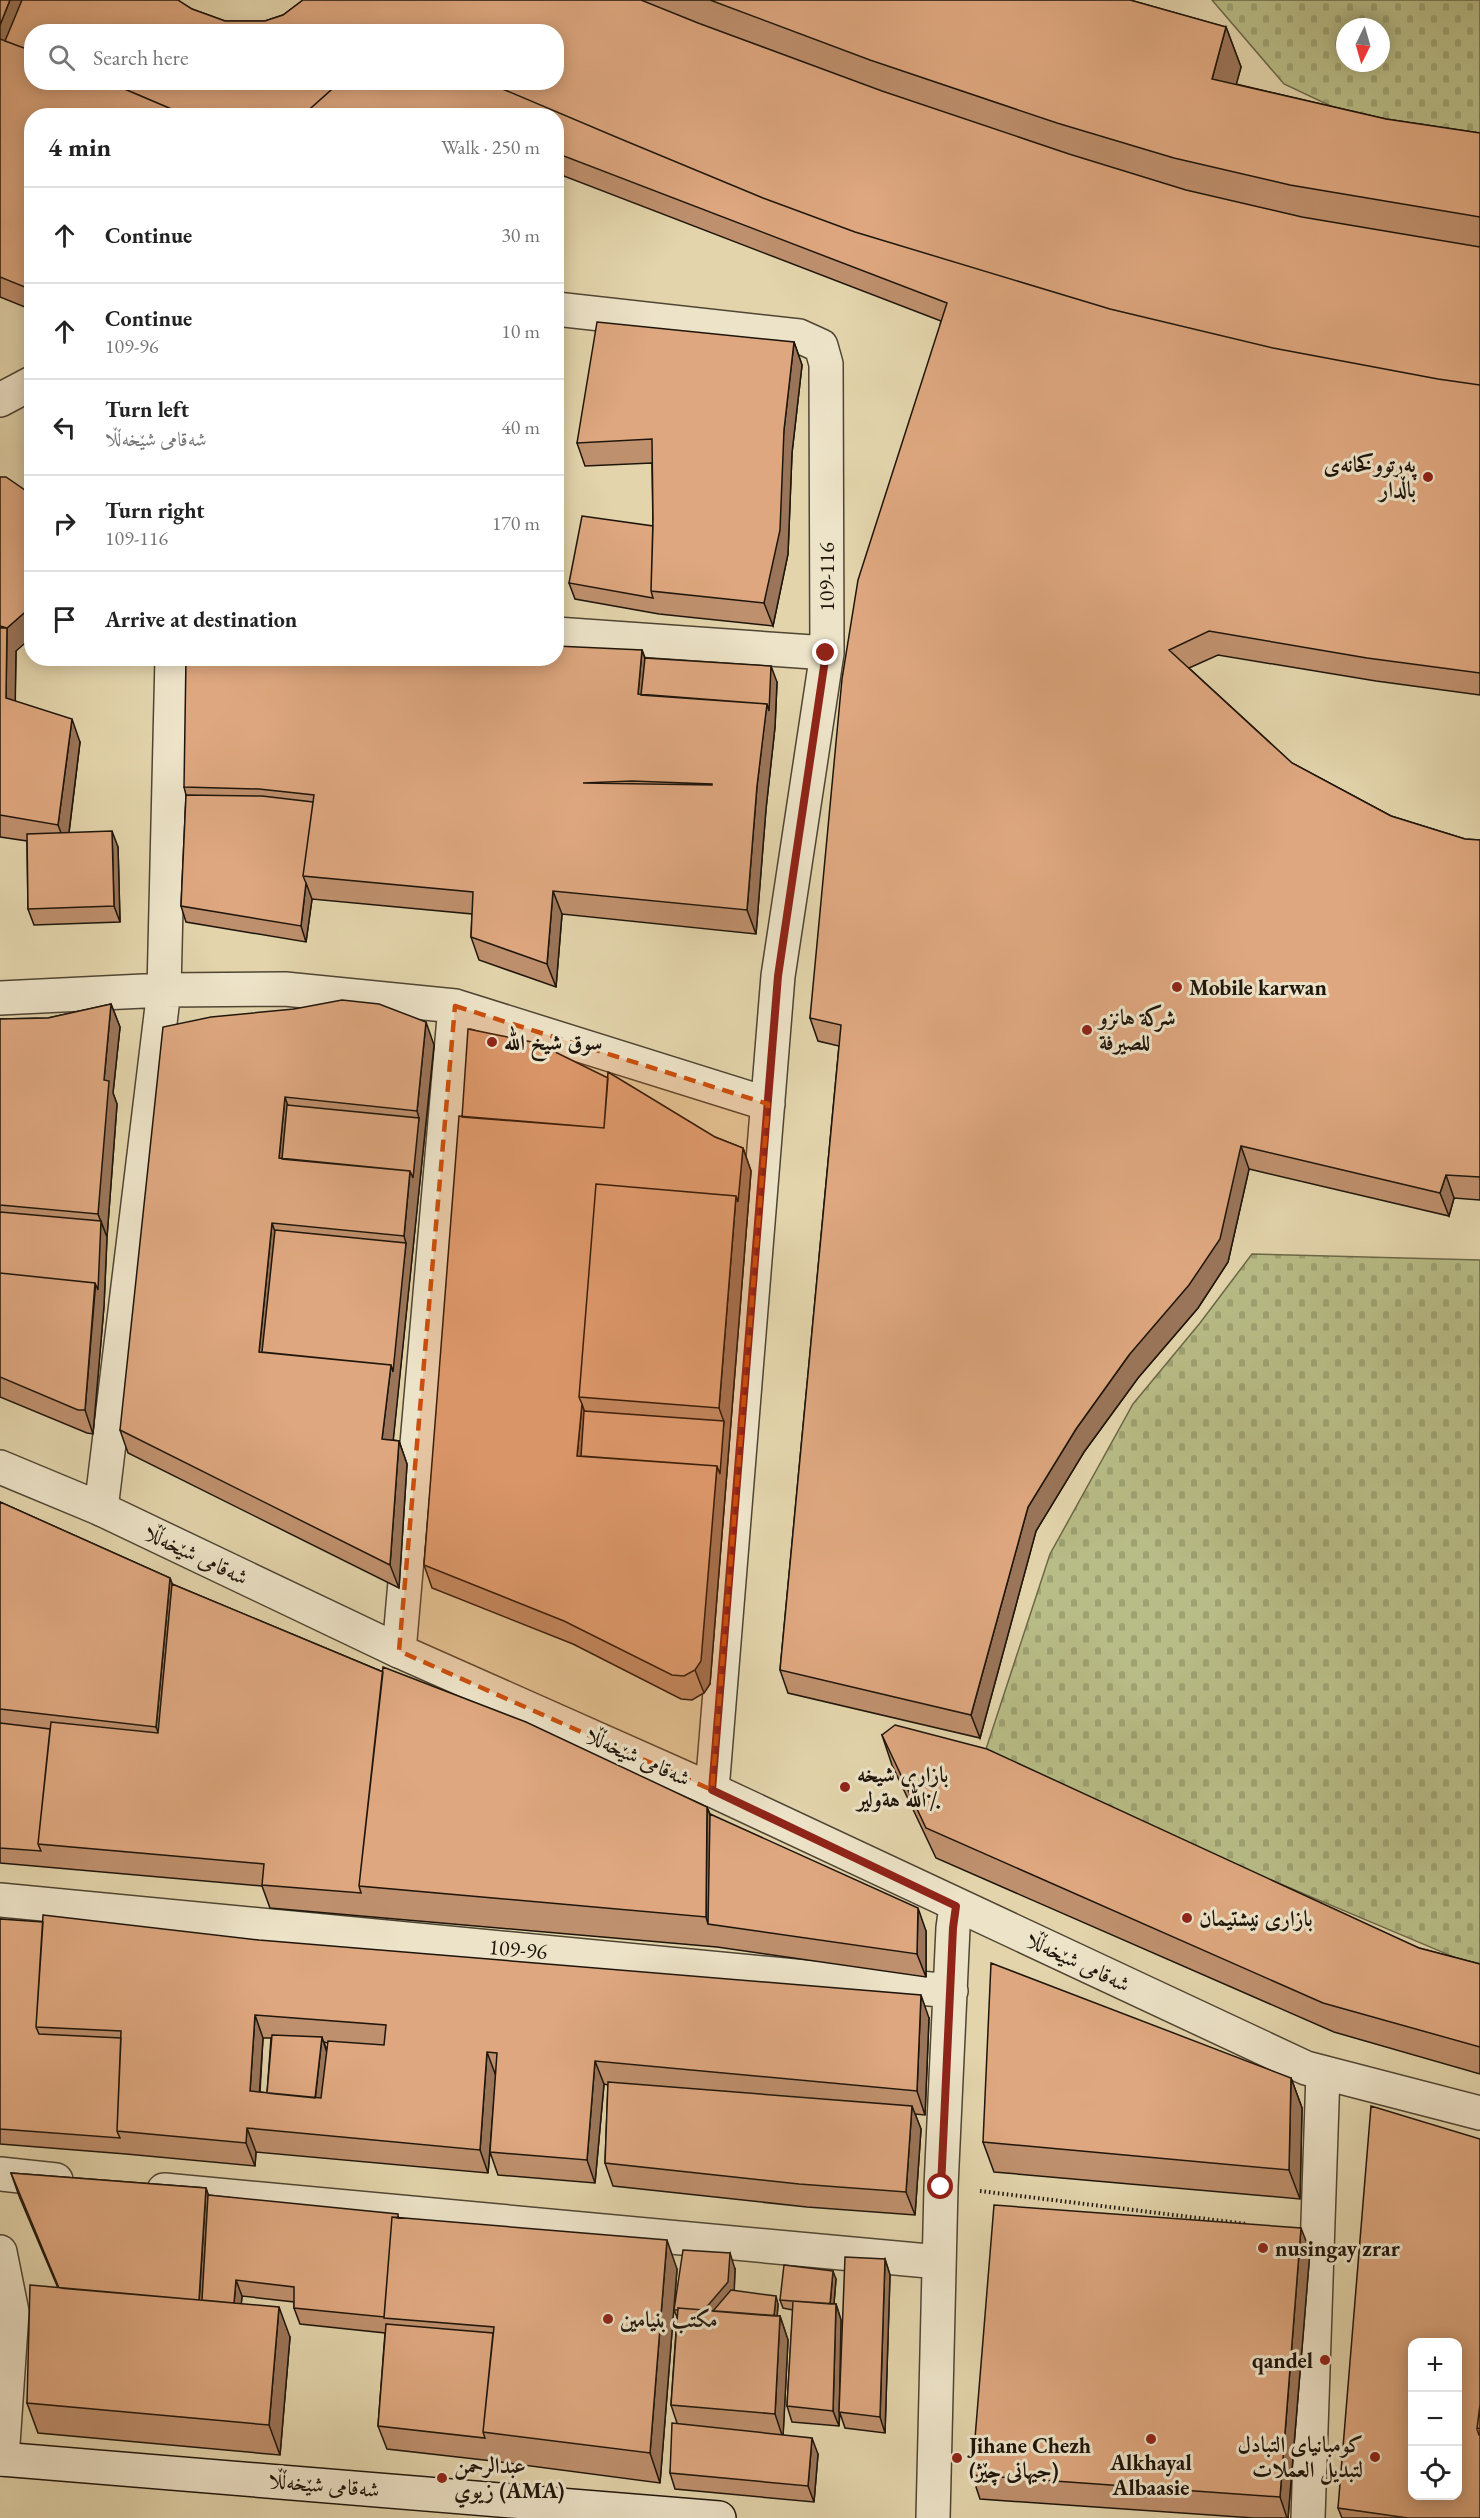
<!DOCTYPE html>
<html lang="en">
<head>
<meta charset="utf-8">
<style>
  :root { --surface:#fff; --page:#f2f2f2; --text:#222; --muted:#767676; --line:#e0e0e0 }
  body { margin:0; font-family:"EB Garamond",Amiri,serif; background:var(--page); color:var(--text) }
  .controls { position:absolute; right:18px; bottom:18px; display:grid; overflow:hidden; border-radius:12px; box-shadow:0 3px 15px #0003 }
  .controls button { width:54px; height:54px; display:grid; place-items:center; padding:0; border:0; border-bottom:2px solid var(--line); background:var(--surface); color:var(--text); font:30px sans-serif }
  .compass { position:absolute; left:1336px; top:18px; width:54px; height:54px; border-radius:50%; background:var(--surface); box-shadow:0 3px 15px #0003; rotate:185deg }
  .stop { position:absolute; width:18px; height:18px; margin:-14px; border:4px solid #8f2418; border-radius:50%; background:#fff }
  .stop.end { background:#8f2418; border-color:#fff; box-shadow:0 2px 6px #0008 }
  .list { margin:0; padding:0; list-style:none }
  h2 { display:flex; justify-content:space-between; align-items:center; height:78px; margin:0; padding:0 24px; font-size:26px }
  h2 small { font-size:20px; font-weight:400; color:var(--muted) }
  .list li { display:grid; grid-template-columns:39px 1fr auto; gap:18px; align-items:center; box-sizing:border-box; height:96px; padding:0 24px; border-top:2px solid var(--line) }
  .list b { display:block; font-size:22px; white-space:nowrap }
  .list p { margin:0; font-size:20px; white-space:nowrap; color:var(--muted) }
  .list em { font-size:20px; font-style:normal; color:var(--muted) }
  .icon { flex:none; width:33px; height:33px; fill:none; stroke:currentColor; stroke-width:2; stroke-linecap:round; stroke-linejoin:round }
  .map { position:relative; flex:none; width:1480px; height:2518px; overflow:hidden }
  .search { position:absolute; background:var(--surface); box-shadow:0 3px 15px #0003; left:24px; top:24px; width:540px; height:66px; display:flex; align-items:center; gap:15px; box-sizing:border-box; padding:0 21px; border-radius:24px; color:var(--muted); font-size:22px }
  .panel { position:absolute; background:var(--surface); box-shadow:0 3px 15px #0003; left:24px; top:108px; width:540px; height:558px; border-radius:24px }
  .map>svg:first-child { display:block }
  .cemetery { fill:url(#cemetery-stones); stroke:#6b6848; stroke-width:1.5; fill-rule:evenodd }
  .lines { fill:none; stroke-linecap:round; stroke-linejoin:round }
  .minor-casing { stroke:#4f4533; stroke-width:36 }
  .tertiary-casing { stroke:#4f4533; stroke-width:36 }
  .secondary-casing { stroke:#1e150b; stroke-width:36 }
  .path { stroke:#1e150b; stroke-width:4; stroke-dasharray:1.5 3; stroke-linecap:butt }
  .minor { stroke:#ede3c8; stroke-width:33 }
  .tertiary { stroke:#ede3c8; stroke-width:33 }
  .secondary { stroke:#ede3c8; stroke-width:33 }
  .wall { fill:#bf906d; stroke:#1e150b; stroke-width:1.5; fill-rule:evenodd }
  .shaded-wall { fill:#9b7559; stroke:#1e150b; stroke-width:1.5 }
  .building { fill:#dea77f; stroke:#1e150b; stroke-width:1.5; fill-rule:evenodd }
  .route { stroke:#8f2418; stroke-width:8 }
  .marked { fill:#ca4f0c; fill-opacity:0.2; stroke:#ca4f0c; stroke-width:4.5; stroke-dasharray:12 8; stroke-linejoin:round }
  .poi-dot { fill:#8f2418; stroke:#ede3c8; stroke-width:2 }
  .labels { text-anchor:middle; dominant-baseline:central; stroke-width:6; stroke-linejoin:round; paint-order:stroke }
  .poi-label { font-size:22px; font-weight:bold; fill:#1e150b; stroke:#ede3c8; text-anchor:start }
  .street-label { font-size:22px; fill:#1e150b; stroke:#ede3c8 }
</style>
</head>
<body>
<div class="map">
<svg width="1480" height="2518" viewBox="0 0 1480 2518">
  <defs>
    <pattern id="cemetery-stones" width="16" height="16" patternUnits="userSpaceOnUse" patternTransform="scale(1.5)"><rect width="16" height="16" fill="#b8bc86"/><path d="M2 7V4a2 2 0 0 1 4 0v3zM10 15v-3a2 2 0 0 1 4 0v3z" fill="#9ea172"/></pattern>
  </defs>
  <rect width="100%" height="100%" fill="#e3d4ab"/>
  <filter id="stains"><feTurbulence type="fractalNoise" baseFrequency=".00333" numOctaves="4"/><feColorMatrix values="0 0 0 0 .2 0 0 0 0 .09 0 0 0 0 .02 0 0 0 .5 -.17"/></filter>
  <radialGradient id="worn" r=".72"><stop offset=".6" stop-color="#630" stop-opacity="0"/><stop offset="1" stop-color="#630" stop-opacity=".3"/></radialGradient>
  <!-- cemetery -->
  <path class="cemetery" d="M1212,0H1480V152L1407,142L1284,84ZM1345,27H1381V63H1345Z
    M1252,1254L1480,1260V1968L1112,1813L986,1749L1050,1554L1133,1404L1200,1323Z"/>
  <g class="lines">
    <defs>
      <path id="minor" d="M556,309L799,336L821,346L826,364L827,653L778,976L712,1790
        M0,400L32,383
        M556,634L827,653
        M0,998L164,990L285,989L455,1006L768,1104
        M101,1509L164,990L172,658
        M399,1651L455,1006
        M0,1900L951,1991
        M0,2174L56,2180
        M164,2190L939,2262
        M0,2252L12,2312L2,2459
        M933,2518L941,2187L953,1928L956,1906
        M1308,2518L1323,2073"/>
      <path id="tertiary" d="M0,1467L101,1509L399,1651L712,1790L1306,2068L1480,2113"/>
      <path id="secondary" d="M0,2459L719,2518"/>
    </defs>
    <!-- minor casing -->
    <use href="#minor" class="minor-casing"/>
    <!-- tertiary casing -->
    <use href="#tertiary" class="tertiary-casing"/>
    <!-- secondary casing -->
    <use href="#secondary" class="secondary-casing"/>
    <!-- path -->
    <path class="path" d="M980,2191L1247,2224"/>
    <!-- minor -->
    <use href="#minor" class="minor"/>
    <!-- tertiary -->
    <use href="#tertiary" class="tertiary"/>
    <!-- secondary -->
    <use href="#secondary" class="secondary"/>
  </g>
  <!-- wall -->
  <path class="wall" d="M0,0L192,9L225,21H265L283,15L303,0H1130L1226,27L1241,67L1236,84L1386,119L1480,133V695L1376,681L1218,655L1189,668L1292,763L1391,816L1465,839L1480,840V1200L1454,1198L1449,1216L1249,1169L1228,1262L1198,1308L1138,1378L1084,1452L1036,1531L980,1738L788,1693L780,1670L839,1046L818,1041L810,1018L941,321L556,173V116H32V310L0,297Z
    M794,342L802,365L792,453L788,554L773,626L659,614L575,599L569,583L653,526L652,463L585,466L577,443Z
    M0,477L16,651L15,701L80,742L69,833L118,847L120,922L34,925L28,909L27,841L0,837Z
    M642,650L645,658L777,682L775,727L766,809L756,934L562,914L556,987L479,960L471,937L472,914L312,899L306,942L186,922L181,906L186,795L184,787Z
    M111,1004L120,1027L113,1093L117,1104L107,1237L104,1306L93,1434L87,1433L0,1397V1019L48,1018Z
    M294,1009L434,1045L393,1440L399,1441L407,1464L399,1588L128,1453L120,1430Z
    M462,1117L715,1137L743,1148L751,1171L710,1684L704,1693L692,1700L681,1699L573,1644L432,1588L424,1565Z
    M0,1502L170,1578L172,1584L707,1807L710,1814L926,1931V1977L717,1947L270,1908L262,1886L0,1863Z
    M882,1735L1419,1948L1480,1964V2074L1334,2032L936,1858L892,1765Z
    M0,1919L929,2018L925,2115L915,2114L921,2129L915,2215L807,2207L613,2186L605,2163L608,2085L604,2084L595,2183L498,2175L490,2152L488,2173L256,2152L255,2166L126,2154L0,2144ZM263,2038H271L267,2093L260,2092ZM324,2042L328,2043L327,2051Z
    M1291,2078L1302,2108L1300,2199L994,2172L983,2142Z
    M1480,2139V2518H1342L1338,2508Z
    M11,2173L206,2188L208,2195L400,2218L677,2269L660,2483L493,2461L387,2449L378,2426L385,2333L300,2324L294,2308V2302L242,2296L241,2304L290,2337L280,2455L38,2433L27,2403L58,2288L19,2196Z
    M1310,2251L1288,2518H1254L980,2499L972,2475Z
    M885,2259L890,2275L885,2433L845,2428L840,2413L839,2426L792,2422L787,2406L793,2310L783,2308L780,2300L836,2279L834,2304H836L841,2320L840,2393Z
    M735,2269L734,2291L778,2304L777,2316H780L788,2340L783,2435L818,2454L814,2502L675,2489L670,2473L677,2423L671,2405L677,2317L674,2310Z"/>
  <!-- shaded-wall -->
  <path class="shaded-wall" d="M10,0H29L0,50V25Z
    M1226,27L1241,67L1227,119L1212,79Z
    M794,342L802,365L792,453L788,554L773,626L764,603Z
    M32,606V637L16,651L15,721L6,698L7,628Z
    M642,650L650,673L648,702L638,694Z
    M771,666L777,682L775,727L766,809L756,934L747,910L757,786Z
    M72,719L80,742L67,848L58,825Z
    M112,831L118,847L120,922L114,906Z
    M306,883L312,899L306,942L301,926Z
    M553,891L562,914L556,987L547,964Z
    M111,1004L120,1027L113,1093L117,1104L107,1237L98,1214L104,1080Z
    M426,1022L434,1045L391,1462L382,1439L391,1365L406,1243L404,1236L410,1171L419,1118L417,1111Z
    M285,1097L293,1121L281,1165L279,1158Z
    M1241,1146L1249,1169L1228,1262L1198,1308L1138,1378L1084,1452L1036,1531L980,1738L971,1715L1028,1507L1076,1429L1129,1355Z
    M743,1148L751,1171L710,1684L704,1693L695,1670L717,1466L724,1422L719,1408L736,1196Z
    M1446,1175L1454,1198L1449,1216L1440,1193Z
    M101,1221L107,1237L104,1306L93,1434L85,1410Z
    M272,1223L280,1246L269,1360L259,1352Z
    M582,1404L590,1427L587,1463L577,1456Z
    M399,1441L407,1464L399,1588L390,1565Z
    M170,1578L181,1607L167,1756L156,1727Z
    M707,1807L718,1837L708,1924L706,1917Z
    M918,1908L926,1931V1977L917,1954Z
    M921,1995L929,2018L925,2115L917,2091Z
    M255,2015L263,2038L258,2114L250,2091Z
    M322,2037L327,2053L321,2117L315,2101Z
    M487,2052L496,2076L488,2173L480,2150Z
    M595,2061L604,2084L595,2183L587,2160Z
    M1291,2078L1302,2108L1300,2199L1289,2170Z
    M912,2106L921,2129L915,2215L906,2192Z
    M247,2128L256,2152L255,2166L246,2143Z
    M206,2188L214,2211L209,2301L199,2303Z
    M1301,2228L1310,2251L1288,2518H1287L1280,2497Z
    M667,2240L677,2269L660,2483L650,2453Z
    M730,2253L735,2269L734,2298L705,2319L703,2312Z
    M885,2259L890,2275L885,2433L880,2417Z
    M833,2271L836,2279L833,2314L830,2306Z
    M236,2280L242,2296L240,2319L234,2303Z
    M776,2296L778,2304L776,2333L773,2325Z
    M836,2304L841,2320L839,2426L833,2411Z
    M279,2307L290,2337L280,2455L269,2425Z
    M780,2316L788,2340L783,2438L775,2414Z
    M812,2438L818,2454L814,2502L808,2486Z"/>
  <!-- building -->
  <path class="building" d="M0,0H10L0,25Z
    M22,0H178L192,9L225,21H265L283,15L303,0H641L698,23L882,91L1069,154L1186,190L1302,217L1480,247V385L1438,379L1273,348L1110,309L855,232L763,198L616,137L486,82H556V32H32V51L5,41Z
    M710,0H1130L1226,27L1212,79L1386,119L1480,133V217L1290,185L1174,158L1057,123L870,60Z
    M0,39L32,51V82H108L188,116H32V290L0,277Z
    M108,82H340L302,116H188Z
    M340,82H486L616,137L763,198L855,232L1110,309L1273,348L1438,379L1480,385V673L1367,658L1209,631L1169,650L1292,763L1391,816L1465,839L1480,840V1177L1446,1175L1440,1193L1241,1146L1220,1239L1189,1285L1129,1355L1076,1429L1028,1507L971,1715L780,1670L841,1025L810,1018L842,679L858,580L947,303L556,153V116H302Z
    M597,322L794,342L784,430L780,530L764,603L651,591L653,519L652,439L577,443Z
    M0,477H6L32,495V606L7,628L6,698L72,719L58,825L0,815V628H7L0,626Z
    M582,516L653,526L651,591L653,598L569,583Z
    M556,646L642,650L638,694L767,704L757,786L747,910L553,891L547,964L471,937L473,892L303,876L314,795L259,789L184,787L186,658H556ZM632,781L712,784V785L583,783Z
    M645,658L771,666L769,711L767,704L641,695Z
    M186,795L262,796L313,802L303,876L306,883L301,926L181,906Z
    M112,831L114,906L28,909L27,834Z
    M342,1000L379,1004L426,1022L417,1111L285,1097L279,1158L410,1171L404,1236L272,1223L259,1352L391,1365L382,1439L399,1441L390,1565L120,1430L163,1027L211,1017L294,1009Z
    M111,1004L104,1080L109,1081L98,1214L0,1205V1019L48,1018Z
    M468,1029L537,1043L608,1078L604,1128L462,1117Z
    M608,1072L715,1137L743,1148L738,1202L736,1196L596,1184L579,1397L582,1404L577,1456L717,1466L701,1661L695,1670L684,1676L672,1675L564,1621L424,1565L459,1116L604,1128Z
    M287,1105L419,1118L413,1178L410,1171L282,1159Z
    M596,1184L736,1196L719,1408L579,1397Z
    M0,1212L101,1221L98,1290L95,1283L0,1273Z
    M275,1230L406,1243L393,1372L391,1365L262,1352Z
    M0,1273L95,1283L85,1410H78L0,1377Z
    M584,1411L724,1421L720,1474L717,1466L581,1456Z
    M0,1502L170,1578L156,1727L0,1709Z
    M172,1584L383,1672L359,1886L361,1893L262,1885L264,1864L38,1844L51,1722L158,1733Z
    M383,1667L526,1722L707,1807L706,1917L359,1886Z
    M0,1723L50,1729L38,1844L41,1851L0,1848Z
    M895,1725L987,1749L1419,1948L1480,1964V2047L1323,2003L926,1828L882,1735Z
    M710,1814L918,1908L917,1954L708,1924Z
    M43,1915L259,1940L921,1995L917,2091L595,2061L587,2160L490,2152L497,2053L487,2052L480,2150L247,2128L246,2143L117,2131L121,2031L36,2027ZM255,2015L386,2025L384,2045L328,2041L321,2098L250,2091Z
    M0,1919L43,1922L36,2027L39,2034L121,2038L117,2131L120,2138L0,2129Z
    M991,1963L1291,2078L1289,2170L983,2142Z
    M272,2035L322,2037L315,2098L267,2093Z
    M608,2082L912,2106L906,2192L799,2184L605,2163Z
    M1371,2106L1480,2139V2404L1477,2429L1479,2435H1480V2518H1408L1338,2508ZM1413,2343H1458V2496H1413Z
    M11,2173L206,2188L199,2300L59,2288Z
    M208,2195L398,2214V2218L392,2217L384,2317L294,2308V2287L236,2280L234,2303L202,2300Z
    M994,2205L1301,2228L1280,2497L972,2475Z
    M392,2217L667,2240L650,2453L483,2432L494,2327L384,2318Z
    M683,2250L730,2253L728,2282L704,2310L678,2308V2310H674Z
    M845,2257L885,2259L880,2417L839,2412Z
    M784,2265L833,2271L830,2304L780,2300Z
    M30,2285L279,2307L269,2425L27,2403Z
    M731,2290L776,2296L774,2316L713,2311Z
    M793,2301L836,2304L833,2411L787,2406Z
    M678,2308L780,2316L775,2414L671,2405Z
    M386,2324L493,2333L483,2432L485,2438L378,2426Z
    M1480,2404V2428L1477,2429Z
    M672,2423L812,2438L808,2486L670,2473Z"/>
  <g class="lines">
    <!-- route -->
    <path class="route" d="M826,653L778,976L712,1790L956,1906L953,1928L941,2187"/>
  </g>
  <!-- marked area -->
  <path class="marked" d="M455,1006L768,1104L712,1790L399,1651Z"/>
  <!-- markers -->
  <g class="poi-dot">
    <circle cx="1428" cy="477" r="6"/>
    <circle cx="1177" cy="987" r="6"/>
    <circle cx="1087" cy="1030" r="6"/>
    <circle cx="492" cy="1042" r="6"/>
    <circle cx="845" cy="1787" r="6"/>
    <circle cx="1187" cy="1918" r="6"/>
    <circle cx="1263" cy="2248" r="6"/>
    <circle cx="608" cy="2319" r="6"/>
    <circle cx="1325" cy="2360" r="6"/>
    <circle cx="1151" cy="2439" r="6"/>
    <circle cx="1375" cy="2457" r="6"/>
    <circle cx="957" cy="2458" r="6"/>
    <circle cx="442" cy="2478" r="6"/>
  </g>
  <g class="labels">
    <!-- poi labels -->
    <g class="poi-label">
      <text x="1416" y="464" text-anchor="end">پەرتووکخانەی<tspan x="1416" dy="25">باڵدار</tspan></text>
      <text x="1189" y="987">Mobile karwan</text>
      <text x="1099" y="1017">شركة هانزو<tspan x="1099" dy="25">للصيرفة</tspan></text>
      <text x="504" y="1042">سوق شيخ الله</text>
      <text x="857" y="1774">بازاری شیخه<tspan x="857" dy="25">الله هةولیر٪</tspan></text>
      <text x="1199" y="1918">بازاری نیشتیمان</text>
      <text x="1275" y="2248">nusingay zrar</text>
      <text x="620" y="2319">مكتب بنيامين</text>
      <text x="1313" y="2360" text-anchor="end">qandel</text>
      <text x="1363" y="2444" text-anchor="end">كومبانياى التبادل<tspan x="1363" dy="25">لتبديل العملات</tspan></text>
      <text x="969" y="2445">Jihane Chezh<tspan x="969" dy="25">(جیهانی چێژ)</tspan></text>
      <text x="1151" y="2462" text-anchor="middle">Alkhayal<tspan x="1151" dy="25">Albaasie</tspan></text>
      <text x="454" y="2465">عبدالرحمن<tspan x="454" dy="25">زيوي (AMA)</tspan></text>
    </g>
    <!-- street labels -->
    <g class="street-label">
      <text transform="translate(826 577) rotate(-90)">109-116</text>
      <text transform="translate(196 1555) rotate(25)">شەقامی شێخەڵڵا</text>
      <text transform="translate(638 1757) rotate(24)">شەقامی شێخەڵڵا</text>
      <text transform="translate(518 1949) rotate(5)">109-96</text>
      <text transform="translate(1078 1962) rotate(25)">شەقامی شێخەڵڵا</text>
      <text transform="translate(324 2485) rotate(5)">شەقامی شێخەڵڵا</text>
    </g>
  </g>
  <rect width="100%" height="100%" filter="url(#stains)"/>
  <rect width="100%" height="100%" fill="url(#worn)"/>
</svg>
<div class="controls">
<button>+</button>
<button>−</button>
<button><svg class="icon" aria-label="locate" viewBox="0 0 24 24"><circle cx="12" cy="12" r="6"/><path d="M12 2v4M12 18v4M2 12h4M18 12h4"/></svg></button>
</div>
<svg class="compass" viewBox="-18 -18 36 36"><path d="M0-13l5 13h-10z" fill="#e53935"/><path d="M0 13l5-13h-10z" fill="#767676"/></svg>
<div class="stop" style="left:941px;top:2187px"></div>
<div class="stop end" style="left:826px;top:653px"></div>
<div class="search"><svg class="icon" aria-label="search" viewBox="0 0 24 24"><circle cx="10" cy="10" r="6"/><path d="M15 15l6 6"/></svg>Search here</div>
<section class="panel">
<h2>4 min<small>Walk · 250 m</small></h2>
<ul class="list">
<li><svg class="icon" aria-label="ahead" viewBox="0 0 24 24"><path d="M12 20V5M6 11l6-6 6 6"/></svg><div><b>Continue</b></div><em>30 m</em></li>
<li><svg class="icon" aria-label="ahead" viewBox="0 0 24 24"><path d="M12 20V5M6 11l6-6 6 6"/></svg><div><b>Continue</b><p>109-96</p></div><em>10 m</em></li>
<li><svg class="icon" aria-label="left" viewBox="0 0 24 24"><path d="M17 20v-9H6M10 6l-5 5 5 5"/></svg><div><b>Turn left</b><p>شەقامی شێخەڵڵا</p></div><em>40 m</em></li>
<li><svg class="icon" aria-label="right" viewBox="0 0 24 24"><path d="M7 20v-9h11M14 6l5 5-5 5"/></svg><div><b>Turn right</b><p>109-116</p></div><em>170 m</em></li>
<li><svg class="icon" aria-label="arrive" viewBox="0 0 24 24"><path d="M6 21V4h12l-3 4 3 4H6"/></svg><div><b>Arrive at destination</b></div></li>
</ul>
</section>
</div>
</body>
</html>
